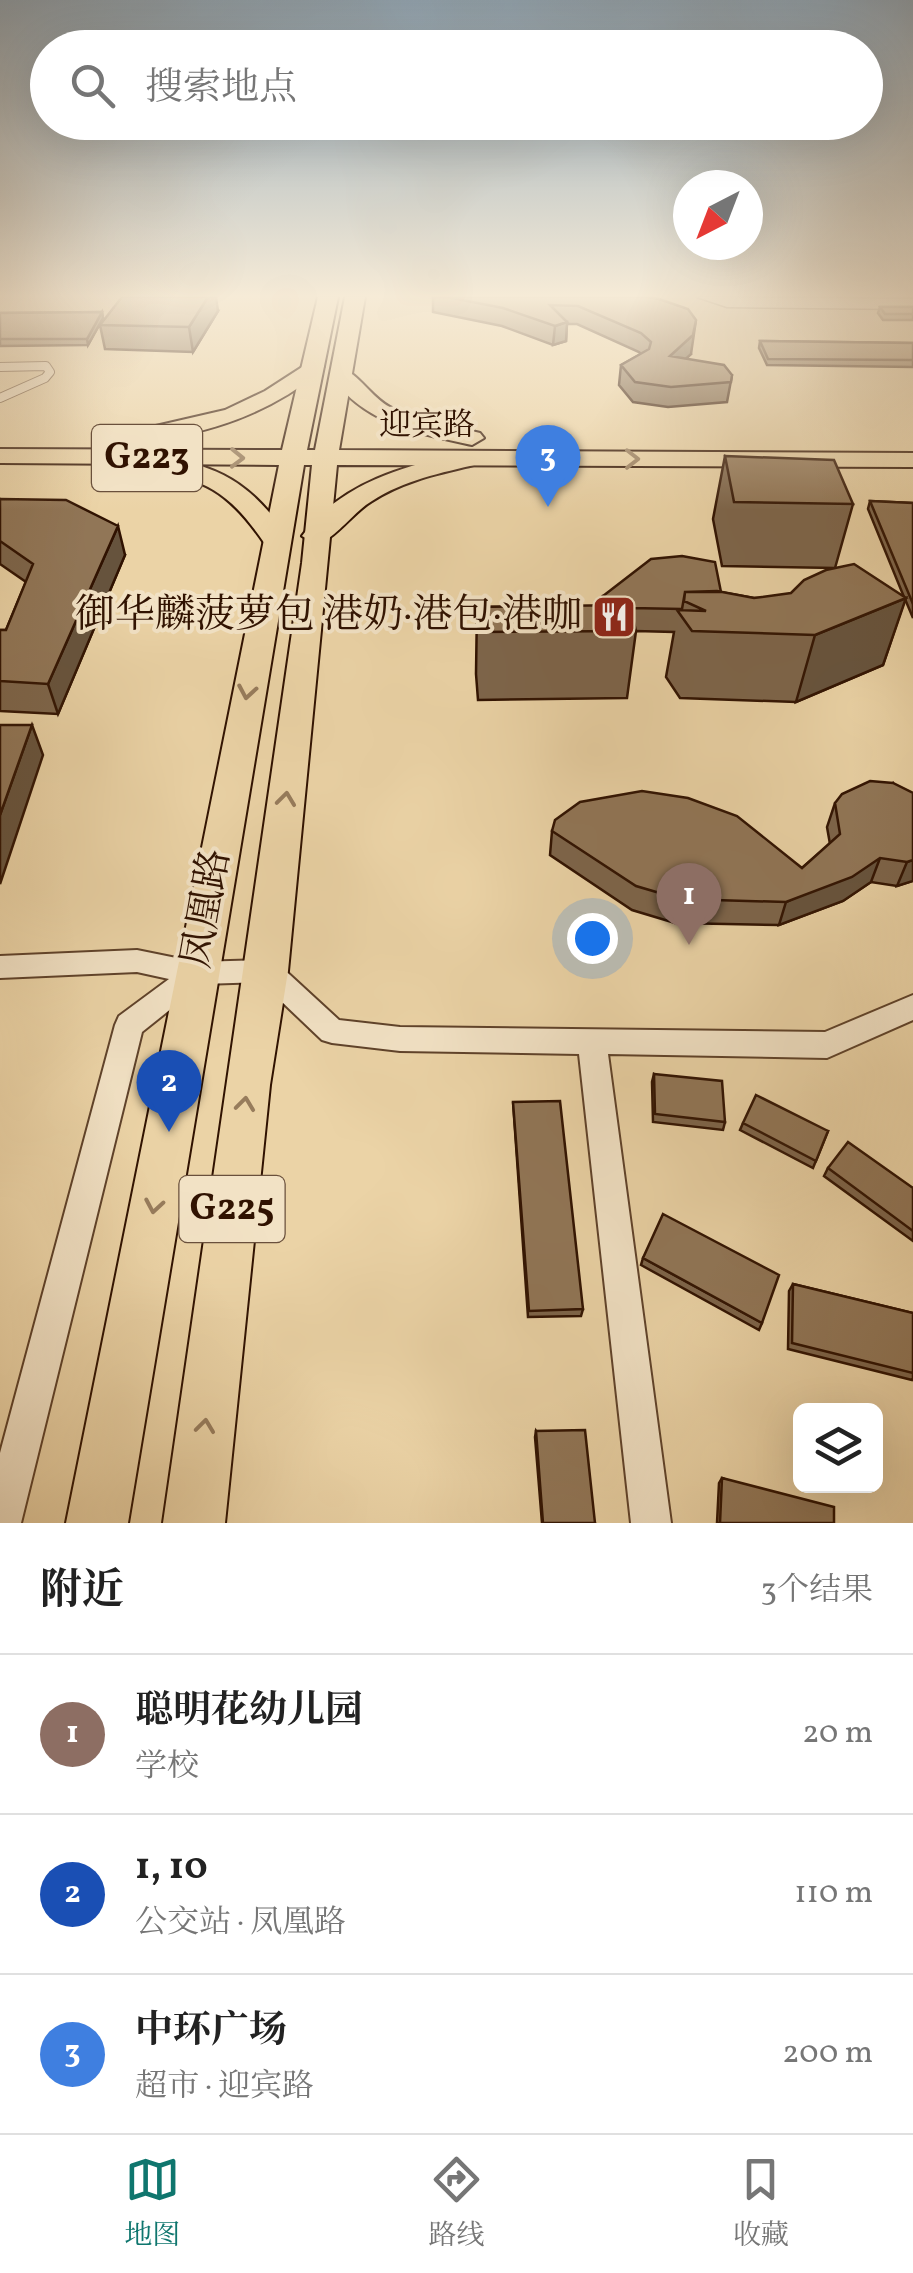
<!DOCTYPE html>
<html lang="zh">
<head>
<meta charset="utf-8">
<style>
  :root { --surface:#fff; --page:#f6f6f6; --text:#222; --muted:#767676; --line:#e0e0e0; --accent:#0f766e }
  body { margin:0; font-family:Vollkorn,"Noto Serif SC",serif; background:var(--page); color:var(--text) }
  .controls { position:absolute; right:30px; bottom:30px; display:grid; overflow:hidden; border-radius:15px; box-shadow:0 10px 40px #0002 }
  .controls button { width:90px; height:90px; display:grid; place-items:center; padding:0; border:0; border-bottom:2px solid var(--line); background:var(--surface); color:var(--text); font:50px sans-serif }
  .compass { position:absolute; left:673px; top:170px; width:90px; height:90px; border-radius:50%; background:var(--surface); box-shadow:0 10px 40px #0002; rotate:222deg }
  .you { position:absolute; left:592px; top:938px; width:35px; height:35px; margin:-25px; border:8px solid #fff; border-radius:50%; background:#1a73e8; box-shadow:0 0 0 15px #1a73e833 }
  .badge { display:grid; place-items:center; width:65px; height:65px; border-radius:50%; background:var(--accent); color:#fff; font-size:32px; font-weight:700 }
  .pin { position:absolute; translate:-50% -82px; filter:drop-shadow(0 2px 5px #0008) }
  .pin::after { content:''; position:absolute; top:52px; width:35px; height:30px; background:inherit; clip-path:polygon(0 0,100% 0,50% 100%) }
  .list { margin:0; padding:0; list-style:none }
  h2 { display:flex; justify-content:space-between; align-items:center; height:130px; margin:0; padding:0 40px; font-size:42px }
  h2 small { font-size:32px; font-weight:400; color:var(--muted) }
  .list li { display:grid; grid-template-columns:65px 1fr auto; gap:30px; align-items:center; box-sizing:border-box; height:160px; padding:0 40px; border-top:2px solid var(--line) }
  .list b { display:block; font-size:38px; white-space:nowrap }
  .list p { margin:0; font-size:32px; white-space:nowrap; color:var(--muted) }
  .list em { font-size:32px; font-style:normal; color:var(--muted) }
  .icon { flex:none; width:55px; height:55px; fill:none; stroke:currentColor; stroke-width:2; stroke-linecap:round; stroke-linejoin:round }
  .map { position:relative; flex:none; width:913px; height:1523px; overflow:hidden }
  .search { position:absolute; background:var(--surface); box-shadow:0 10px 40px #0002; left:30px; right:30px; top:30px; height:110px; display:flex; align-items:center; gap:25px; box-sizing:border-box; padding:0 35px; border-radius:55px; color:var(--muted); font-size:38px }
  .sheet { height:610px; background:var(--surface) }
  nav { display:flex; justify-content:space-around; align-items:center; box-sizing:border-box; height:140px; border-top:2px solid var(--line); background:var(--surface); font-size:28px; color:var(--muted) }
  nav a { display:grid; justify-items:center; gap:5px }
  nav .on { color:var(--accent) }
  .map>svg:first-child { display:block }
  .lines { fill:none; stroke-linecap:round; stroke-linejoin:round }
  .service-casing { stroke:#5f422a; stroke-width:10 }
  .minor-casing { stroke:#5f422a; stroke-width:4 }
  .tertiary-casing { stroke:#5f422a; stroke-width:3 }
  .primary-casing { stroke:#301201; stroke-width:4 }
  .trunk-casing { stroke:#301201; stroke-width:4 }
  .service { stroke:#f2e2c5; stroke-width:8 }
  .minor { fill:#f2e2c5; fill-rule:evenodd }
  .tertiary { fill:#f2e2c5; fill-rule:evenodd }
  .primary { fill:#ebd3a6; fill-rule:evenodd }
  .trunk { fill:#ebd3a6; fill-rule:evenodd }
  .wall { fill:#7d654b; stroke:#301201; stroke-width:2.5 }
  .shaded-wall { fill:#66533d; stroke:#301201; stroke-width:2.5 }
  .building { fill:#917657; stroke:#301201; stroke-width:2.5 }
  .oneway { stroke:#977c5c }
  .labels { text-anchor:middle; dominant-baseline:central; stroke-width:8; stroke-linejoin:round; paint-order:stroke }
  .far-street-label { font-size:32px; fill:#301201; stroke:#f2e2c5 }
  .shield { fill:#f2e2c5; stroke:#6a503c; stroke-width:2.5 }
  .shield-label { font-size:38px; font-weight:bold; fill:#301201 }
  .poi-label { font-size:40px; fill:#301201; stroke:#f2e2c5; text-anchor:end }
  .street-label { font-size:40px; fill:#301201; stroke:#f2e2c5 }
</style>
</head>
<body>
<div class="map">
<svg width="913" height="1523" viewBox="0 0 913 1523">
  <rect width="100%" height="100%" fill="#ebd3a6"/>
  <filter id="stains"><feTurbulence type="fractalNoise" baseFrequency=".002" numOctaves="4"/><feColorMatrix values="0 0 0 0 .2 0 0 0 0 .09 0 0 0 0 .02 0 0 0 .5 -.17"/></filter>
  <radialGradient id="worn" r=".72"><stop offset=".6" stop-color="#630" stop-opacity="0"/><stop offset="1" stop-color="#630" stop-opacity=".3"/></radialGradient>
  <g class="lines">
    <defs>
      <path id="service" d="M0,367L46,366L50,372L45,378L0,398"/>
      <path id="minor" d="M137,950L196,962L267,960L277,963L339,1020L400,1027L825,1032L913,995V1020L827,1058L608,1054L671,1523H631L579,1054L400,1051L332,1043L322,1040L261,982L202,984L142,1032L21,1523H0V1453L115,1025L119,1016L169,979L137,972L0,978V956Z"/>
      <path id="tertiary" d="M697,297L913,299V309L727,307Z"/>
      <path id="primary" d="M313,360L324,366L321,371C267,415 210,432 142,443L130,436L134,431L225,410L265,391Z
        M341,368C358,373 372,398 390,407C418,422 450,425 480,433L484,438L472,445C416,433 365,424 330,375Z
        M128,450C208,465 240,468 289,538L285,544H265C218,475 194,481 119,462L116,457Z
        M469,452L481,459L478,464C441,473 404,480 372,501C353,512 336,539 316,544L302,536C341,482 407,465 469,452Z"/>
      <path id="trunk" d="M318,297H338L307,450H315L345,297H365L339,450L913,453V467L337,465L288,971L270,1085L225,1523H163L302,563L312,465H304L128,1523H66L279,465L0,463V449L282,450Z"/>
    </defs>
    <!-- service casing -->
    <use href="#service" class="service-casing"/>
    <!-- minor casing -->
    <use href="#minor" class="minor-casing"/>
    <!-- tertiary casing -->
    <use href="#tertiary" class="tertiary-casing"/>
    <!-- primary casing -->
    <use href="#primary" class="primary-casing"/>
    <!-- trunk casing -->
    <use href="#trunk" class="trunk-casing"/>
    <!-- service -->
    <use href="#service" class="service"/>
    <!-- minor -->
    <use href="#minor" class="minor"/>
    <!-- tertiary -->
    <use href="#tertiary" class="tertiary"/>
    <!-- primary -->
    <use href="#primary" class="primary"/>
    <!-- trunk -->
    <use href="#trunk" class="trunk"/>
  </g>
  <!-- wall -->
  <path class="wall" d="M433,297H647L691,354L685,359L732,375L727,402L668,407L633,402L619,385L621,365L641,354L639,352L577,324H567L566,341L553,345L502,326L433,312Z
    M880,307H913V320H883L878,313Z
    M218,311L193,352L105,349L100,325Z
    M102,312L103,318L88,345L0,346V313Z
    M760,341L913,343V367L767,365L759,348Z
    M725,456L853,504L835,568L722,566L713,519Z
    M0,499L125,555L58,714L0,711V630H6L26,582L0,564Z
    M870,501L913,503V618L905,599L883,665L796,702L680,698L666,677L674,632L636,631L627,698L478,700L476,674L477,607L602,606L603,596L721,592L754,598L904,597L868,509Z
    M893,783L912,881L897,886L871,882L843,901L779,925L675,923L632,910L550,855L552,831L802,868L830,844L827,827L835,803Z
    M654,1074L725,1122L723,1130L653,1122L652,1082Z
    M513,1102L583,1309L581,1316L528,1317Z
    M743,1123L828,1131L813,1168L740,1130Z
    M828,1168L913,1188V1241L824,1176Z
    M643,1258L762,1323L759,1330L641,1265Z
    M793,1284L913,1313V1378L912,1380L788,1349L789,1291Z
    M536,1431L595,1523H542L535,1437Z
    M722,1478L834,1523H717L719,1483Z"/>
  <!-- shaded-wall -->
  <path class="shaded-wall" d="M208,297H216L218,311L193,352L189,327Z
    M102,312L103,318L88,345L87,339Z
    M696,320L691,354L668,376L670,356Z
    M567,322L566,341L553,345L555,326Z
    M118,526L125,555L58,714L48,684Z
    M906,598L883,665L796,702L815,635Z
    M32,725L43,755L0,884V815Z
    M880,858L871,882L843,901L779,925L786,902Z
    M913,860V881L897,886L907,862Z"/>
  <!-- building -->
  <path class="building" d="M122,297H208L189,327L100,325Z
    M447,297H647L659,299L688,309L696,320L693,335L670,356L724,365L732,375L731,382L671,387L635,382L621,365L649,349L651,342L641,333L578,306L550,305L567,322L555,326L503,308Z
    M880,307H913V314H885Z
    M102,312L87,339H0V313Z
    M760,341L913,343V360L768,359Z
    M725,456L834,460L853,504L734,502Z
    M0,499L66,500L118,526L48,684L0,681V630H6L33,564L0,541Z
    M870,501L913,503V604Z
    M682,556L715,562L721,592H685L682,609L631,608L630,605L610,606L603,596L651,559Z
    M854,564L906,598L815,635L692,631L677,610L706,611L684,601L685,592L717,591L754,598L791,593L804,580L826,570Z
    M630,605L636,631L479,632L477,607Z
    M0,725H32L0,815Z
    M870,781L893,783L913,793V860L907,862L880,858L852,877L786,902L680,899L636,886L552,831L555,820L580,802L642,791L688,798L737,816L802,868L840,834L835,803L842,794Z
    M654,1074L722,1081L725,1122L655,1114Z
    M756,1095L828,1131L816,1161L743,1123Z
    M560,1101L583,1309L529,1311L513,1102Z
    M848,1142L913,1188V1231L828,1168Z
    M663,1214L779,1275L762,1323L643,1258Z
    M793,1284L913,1313V1373L792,1343Z
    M585,1430L595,1523H543L536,1431Z
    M722,1478L834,1507V1523H720Z"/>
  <!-- one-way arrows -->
  <defs><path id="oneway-chevron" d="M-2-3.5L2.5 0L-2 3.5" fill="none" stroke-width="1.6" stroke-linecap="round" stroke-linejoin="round" transform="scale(2.5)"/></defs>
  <g class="oneway">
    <use href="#oneway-chevron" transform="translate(237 458) rotate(1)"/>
    <use href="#oneway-chevron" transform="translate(632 459)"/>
    <use href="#oneway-chevron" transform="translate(247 692) rotate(100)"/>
    <use href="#oneway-chevron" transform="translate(286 799) rotate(-83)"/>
    <use href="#oneway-chevron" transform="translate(245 1104) rotate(-83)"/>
    <use href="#oneway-chevron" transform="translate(154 1206) rotate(100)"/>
    <use href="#oneway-chevron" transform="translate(205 1426) rotate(-83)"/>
  </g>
  <!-- sky -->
  <linearGradient id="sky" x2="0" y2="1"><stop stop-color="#8fa6b7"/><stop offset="0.58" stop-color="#f6ebd7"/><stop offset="1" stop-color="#f6ebd7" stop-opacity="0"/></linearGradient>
  <rect width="913" height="510" fill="url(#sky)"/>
  <!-- icons -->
  <defs>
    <symbol id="restaurant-square" viewBox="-11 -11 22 22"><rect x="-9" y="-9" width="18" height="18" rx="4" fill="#8f2418" stroke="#f2e2c5"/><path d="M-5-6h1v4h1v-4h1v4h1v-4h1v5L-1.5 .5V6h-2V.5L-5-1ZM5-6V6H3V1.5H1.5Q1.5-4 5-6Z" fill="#fff"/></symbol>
  </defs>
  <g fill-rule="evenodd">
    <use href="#restaurant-square" x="589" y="592" width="50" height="50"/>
  </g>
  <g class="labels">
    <!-- far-street labels -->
    <g class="far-street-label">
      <text x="427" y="427">迎宾路</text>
    </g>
    <!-- shield labels -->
    <g class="shield">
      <rect x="92" y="425" width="110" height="66" rx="8"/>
      <rect x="179.5" y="1176" width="105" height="66" rx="8"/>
    </g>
    <g class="shield-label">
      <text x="147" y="458">G223</text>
      <text x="232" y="1209">G225</text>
    </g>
    <!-- poi labels -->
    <g class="poi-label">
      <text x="582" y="617">御华麟菠萝包 港奶·港包·港咖</text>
    </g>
    <!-- street labels -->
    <g class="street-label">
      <text transform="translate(208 909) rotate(-80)">凤凰路</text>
    </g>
  </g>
  <rect width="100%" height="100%" filter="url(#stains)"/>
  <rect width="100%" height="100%" fill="url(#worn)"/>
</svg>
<div class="controls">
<button><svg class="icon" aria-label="layers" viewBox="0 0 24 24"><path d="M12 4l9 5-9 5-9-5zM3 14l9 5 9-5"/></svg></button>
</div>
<svg class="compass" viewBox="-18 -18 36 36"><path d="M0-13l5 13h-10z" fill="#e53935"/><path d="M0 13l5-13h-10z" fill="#767676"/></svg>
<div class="you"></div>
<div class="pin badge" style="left:689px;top:945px;background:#8d6e63">1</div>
<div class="pin badge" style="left:169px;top:1132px;background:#1a4fb4">2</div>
<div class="pin badge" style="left:548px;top:507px;background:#3f7fe0">3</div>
<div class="search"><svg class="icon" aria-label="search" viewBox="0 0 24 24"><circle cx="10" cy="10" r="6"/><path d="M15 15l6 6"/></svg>搜索地点</div>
</div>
<section class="sheet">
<h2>附近<small>3个结果</small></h2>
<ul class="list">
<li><span class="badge" style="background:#8d6e63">1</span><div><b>聪明花幼儿园</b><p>学校</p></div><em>20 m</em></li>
<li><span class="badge" style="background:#1a4fb4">2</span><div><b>1, 10</b><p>公交站 · 凤凰路</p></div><em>110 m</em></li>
<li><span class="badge" style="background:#3f7fe0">3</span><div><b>中环广场</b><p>超市 · 迎宾路</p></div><em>200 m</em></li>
</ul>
</section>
<nav>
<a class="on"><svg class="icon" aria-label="map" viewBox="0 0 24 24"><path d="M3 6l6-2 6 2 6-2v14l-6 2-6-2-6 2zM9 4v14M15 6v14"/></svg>地图</a>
<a><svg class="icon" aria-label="directions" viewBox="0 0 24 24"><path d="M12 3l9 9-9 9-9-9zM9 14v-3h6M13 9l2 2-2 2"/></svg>路线</a>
<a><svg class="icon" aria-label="saved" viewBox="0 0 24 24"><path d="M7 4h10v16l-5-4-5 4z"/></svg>收藏</a>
</nav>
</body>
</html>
